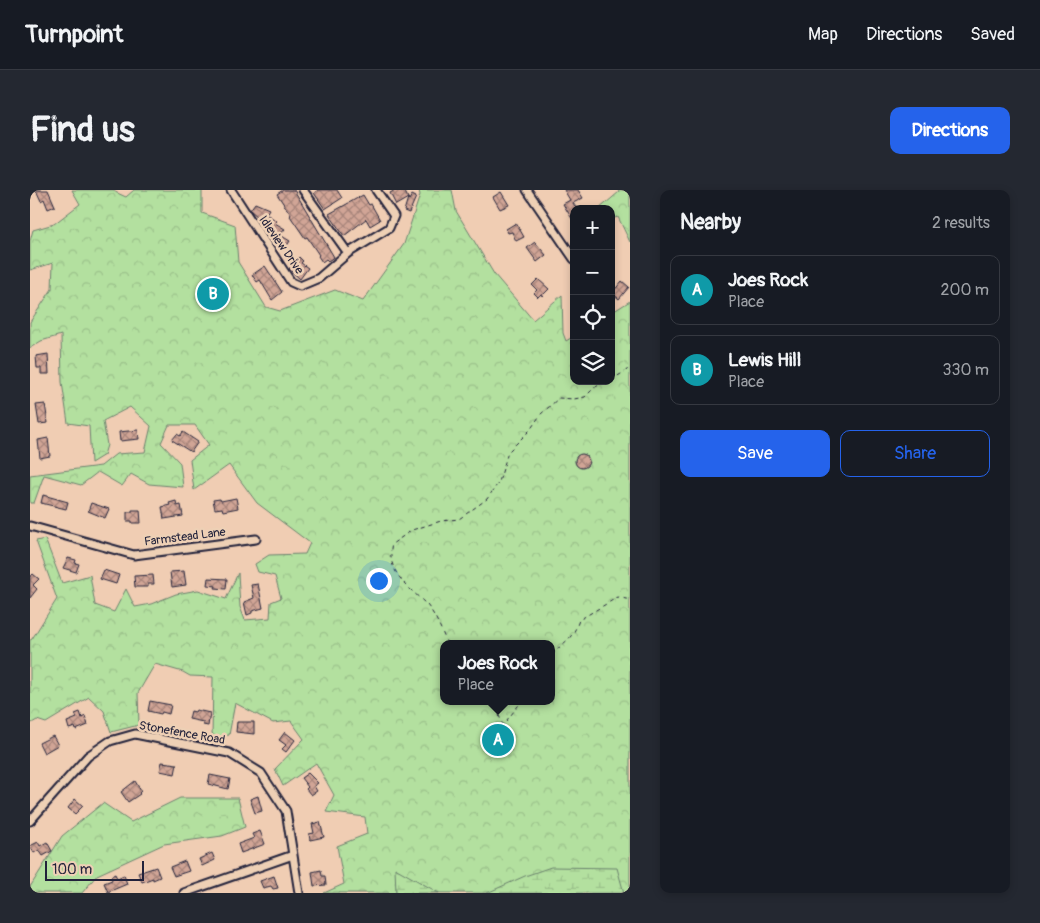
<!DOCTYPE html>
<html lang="en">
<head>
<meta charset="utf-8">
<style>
  :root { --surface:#171b24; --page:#242831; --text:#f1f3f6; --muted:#9ea1a6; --line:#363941; --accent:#2563eb }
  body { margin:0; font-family:Pangolin,sans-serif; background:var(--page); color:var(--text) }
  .controls { position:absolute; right:15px; top:15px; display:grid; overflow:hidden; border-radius:10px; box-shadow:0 2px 8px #0003 }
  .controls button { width:45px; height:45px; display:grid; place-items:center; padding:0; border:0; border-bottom:1px solid var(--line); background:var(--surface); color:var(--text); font:25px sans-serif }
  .scale { position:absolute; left:15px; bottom:12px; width:99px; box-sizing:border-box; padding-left:5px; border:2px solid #22223b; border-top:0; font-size:14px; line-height:18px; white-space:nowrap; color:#22223b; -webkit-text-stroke:4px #eed0b5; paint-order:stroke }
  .you { position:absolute; left:348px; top:390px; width:18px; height:18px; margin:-12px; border:4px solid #fff; border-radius:50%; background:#1a73e8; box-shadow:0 0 0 8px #1a73e833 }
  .badge { display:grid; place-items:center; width:32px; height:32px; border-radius:50%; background:var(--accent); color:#fff; font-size:16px; font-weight:700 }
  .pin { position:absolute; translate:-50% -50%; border:2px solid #fff; box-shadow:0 1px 5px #0006 }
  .popup { position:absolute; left:410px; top:450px; width:115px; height:65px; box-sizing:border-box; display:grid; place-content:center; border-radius:10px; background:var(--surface); filter:drop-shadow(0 1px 4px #0005); font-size:16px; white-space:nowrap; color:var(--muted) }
  .popup b { font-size:19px; color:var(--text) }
  .popup::after { content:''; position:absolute; left:50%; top:100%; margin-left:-10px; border:10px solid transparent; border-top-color:var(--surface) }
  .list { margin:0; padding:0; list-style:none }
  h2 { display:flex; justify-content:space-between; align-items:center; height:65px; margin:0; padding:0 20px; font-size:21px }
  h2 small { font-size:16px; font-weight:400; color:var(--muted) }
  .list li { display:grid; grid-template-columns:32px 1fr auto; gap:15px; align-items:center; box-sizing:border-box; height:70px; margin:0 10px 10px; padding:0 10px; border:1px solid var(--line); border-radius:10px }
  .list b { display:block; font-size:19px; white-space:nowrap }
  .list p { margin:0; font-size:16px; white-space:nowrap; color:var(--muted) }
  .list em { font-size:16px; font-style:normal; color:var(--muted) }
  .actions { display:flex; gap:10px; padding:15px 20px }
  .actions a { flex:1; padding:11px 0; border:1px solid var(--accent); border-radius:10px; text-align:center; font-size:18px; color:var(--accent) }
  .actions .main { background:var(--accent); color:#fff }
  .icon { flex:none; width:28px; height:28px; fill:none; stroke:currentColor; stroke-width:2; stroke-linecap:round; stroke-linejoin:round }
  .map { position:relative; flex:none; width:600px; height:703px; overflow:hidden; border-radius:10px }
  header { display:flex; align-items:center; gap:30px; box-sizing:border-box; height:70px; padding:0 25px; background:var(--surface); border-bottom:1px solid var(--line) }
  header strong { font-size:24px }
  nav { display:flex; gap:28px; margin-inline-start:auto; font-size:18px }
  .intro { display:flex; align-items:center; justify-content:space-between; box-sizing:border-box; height:120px; padding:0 30px }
  h1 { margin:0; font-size:35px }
  .button { padding:12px 22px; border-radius:10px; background:var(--accent); color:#fff; font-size:18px; font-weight:700 }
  main { display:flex; gap:30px; padding:0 30px }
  aside { flex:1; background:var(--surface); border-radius:10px; box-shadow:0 2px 8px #0003 }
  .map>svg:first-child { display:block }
  .forest { fill:url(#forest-crowns); stroke:#6a816d; fill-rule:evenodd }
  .wetland { fill:url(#wetland-marsh); stroke:#6a816d }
  .building { fill:url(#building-cross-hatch); stroke:#22223b }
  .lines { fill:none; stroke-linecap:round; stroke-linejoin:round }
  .minor-casing { stroke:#22223b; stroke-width:11 }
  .path { stroke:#22223b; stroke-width:1; stroke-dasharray:4 4; stroke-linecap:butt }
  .minor { stroke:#eed0b5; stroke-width:7 }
  .labels { text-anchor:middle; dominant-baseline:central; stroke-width:5; stroke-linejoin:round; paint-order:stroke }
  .street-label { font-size:12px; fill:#22223b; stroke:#eed0b5 }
</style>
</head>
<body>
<header>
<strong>Turnpoint</strong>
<nav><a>Map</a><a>Directions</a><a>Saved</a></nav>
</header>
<div class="intro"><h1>Find us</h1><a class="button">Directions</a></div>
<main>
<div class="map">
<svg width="600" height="703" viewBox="0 0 600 703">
  <defs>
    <pattern id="forest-crowns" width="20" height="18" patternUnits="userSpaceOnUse" patternTransform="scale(1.25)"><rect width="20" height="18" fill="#b3e09f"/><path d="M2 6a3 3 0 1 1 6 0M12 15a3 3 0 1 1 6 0" fill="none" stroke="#9ac08a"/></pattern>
    <pattern id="wetland-marsh" width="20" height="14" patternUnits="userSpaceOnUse" patternTransform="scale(1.25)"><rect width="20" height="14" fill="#b3e09f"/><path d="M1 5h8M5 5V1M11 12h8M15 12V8" fill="none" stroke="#9ac08a"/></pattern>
    <pattern id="building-cross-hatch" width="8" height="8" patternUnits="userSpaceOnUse" patternTransform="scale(1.25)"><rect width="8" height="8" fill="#d1a596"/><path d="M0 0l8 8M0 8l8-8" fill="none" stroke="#a9867c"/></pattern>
  </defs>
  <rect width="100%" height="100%" fill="#f0cdb3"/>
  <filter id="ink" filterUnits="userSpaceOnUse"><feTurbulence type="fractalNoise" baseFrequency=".02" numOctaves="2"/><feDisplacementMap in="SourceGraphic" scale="10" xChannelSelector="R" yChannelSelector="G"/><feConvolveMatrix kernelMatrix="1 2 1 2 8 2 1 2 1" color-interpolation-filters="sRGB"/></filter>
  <g filter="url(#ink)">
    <!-- forest -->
    <path class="forest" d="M42,0H84L85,2L96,7L104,0H172V23L205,35L208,72L236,117L250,121L305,100L333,111L374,54L390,5L389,0H422L426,21L464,84L503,130L532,105L533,143L536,151L544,146V191H581V123L600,111V703H372L366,699V703H294L314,694L307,656L337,644L335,627L296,622L304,605L286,573L253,596L245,579L274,549L261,531L243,533L205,513L199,545L182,549L183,487L160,486L153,482L125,474L108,503L109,535L81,542L74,521L59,507L16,533L7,530L0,534V450L2,449L27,409L6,351L15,349L32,393L60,385L65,415L84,422L96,399L105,417L121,414L146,404L168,400L196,409L208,383L210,417L215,430L240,428L241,412L251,408L245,386L228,382L225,374L239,365L275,364L280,353L227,313L199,275L164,300L160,270L179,255L165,235H139L131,253L150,273L153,297L119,294L101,284L92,296L68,282L51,295L14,285L4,313H0V285L71,276L86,264L115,262L121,236L100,217L73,231L77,255L74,265L61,273L59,236L38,233L32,192L31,145L11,151L0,158V132L22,99L23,73L0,80V51L3,40L24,34L50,14ZM414,454H522V511H414Z
      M588,0H600V52L588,27L581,29V19H569L589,2Z
      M150,608H208L215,637L192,646L134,654L67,685L52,703H0V697L32,646L73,613L101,632Z"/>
    <!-- wetland -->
    <path class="wetland" d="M521,677L587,678L594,703H457L495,686Z
      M365,678L409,703H366Z"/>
    <!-- building -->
    <path class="building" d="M6,0H18L25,16L18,19L14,9L11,11Z
      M253,0H264L304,67L298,71L296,69L292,72L288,66L289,65L277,47L275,48L260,26L261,25L247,4Z
      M288,0H307L312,8L295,19L284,3Z
      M365,0H374L379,10L382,5L386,7L379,23L374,21L378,8L366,15L360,3Z
      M534,0H548L553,8L543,13L547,19H544V32L533,14L540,10Z
      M471,2L479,15L470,19L463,7Z
      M333,5L339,15L341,14L350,30L340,36L336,29L314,46L299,24Z
      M225,13L239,19L236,24L247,31L245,33L255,39L250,45L260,51L254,60L242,53L243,49L238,48L235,43L237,39L231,36L228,31L229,28L220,20Z
      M486,33L494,47L486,51L482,42L478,43L476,39Z
      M505,52L516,65L507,72L497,58Z
      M269,67L273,71L271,73L278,78L270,89L259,79Z
      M235,76L252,102L242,110L230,90L227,92L222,85Z
      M508,89L519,99L512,106L511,104L508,107L504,103L507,100L502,95Z
      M592,91L599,97L589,109L582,103Z
      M18,164L19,184H11V178H7L6,166Z
      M15,214L18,233L9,234L6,215Z
      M108,240L109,249L90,251L89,242Z
      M153,242L168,252L161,262L142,250L147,244L150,246Z
      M18,248L20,266L10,268L8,250Z
      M545 271a7 7 0 1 1 14 0a7 7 0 1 1-14 0Z
      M13,305L38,312L36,319L11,313Z
      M206,308L208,318L193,321L192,318L185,319L183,310L190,309L191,311Z
      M146,311L147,316L151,315L153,326L134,329L132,317L140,315L139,313Z
      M61,313L79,319L75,328L58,321Z
      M102,320H110L111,333H102V331H97V322H102Z
      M38,368L46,370L45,373L49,374L46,382L33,378Z
      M74,380L89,385L86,394L70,389Z
      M154,381L156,395L142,397L140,382Z
      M3,384L9,389L3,395L7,399L0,408V387Z
      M123,385L124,394H118V397H105L104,386Z
      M178,388L197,389L196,399L185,398L186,396L177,395Z
      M228,394L233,418L222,421V423L217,425L214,412L224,408L221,395Z
      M120,511L141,515L139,524L132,522L131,524L118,521Z
      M166,520L180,523L178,536L173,535V532L159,529L161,521L165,522Z
      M50,522L52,528L55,526L58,535L46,540L45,537L39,539L37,532L47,528L45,524Z
      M207,532H224V544L206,542Z
      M255,542L265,550L256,562L252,559L256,555L249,550Z
      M23,546L28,555L14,563L9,553Z
      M132,572L147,574L145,584L130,581Z
      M278,583L288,593L284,596L287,601L281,605L276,599L278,597L271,588Z
      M180,585L200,589L198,599L178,594Z
      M105,591L111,601L109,603L110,604L98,612L91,602Z
      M228,606L232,621L225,623L220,609Z
      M45,609L53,616L45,624L38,618Z
      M290,632L294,647L280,650L279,644L284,643L282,634Z
      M230,641L235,654L211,663L208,654L224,648L222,644Z
      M8,652L10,656L17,652L22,661L13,666L9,660L4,663L0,656Z
      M182,663L185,670L172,676L169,669Z
      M155,671L159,681L144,686L140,677Z
      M126,677L130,687L123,690V688L112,692L108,683Z
      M291,680L292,686H295L296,695L284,696L282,682Z
      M85,684L87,688L94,685L97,694L78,702L74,693L82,690L81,686Z
      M244,686L248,698L243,699L241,696L233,698L230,691Z"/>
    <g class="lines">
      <defs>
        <path id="minor" d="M201,0L261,92L270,96L289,88L318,63
          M273,0L318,63L359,38L364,26L346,0
          M497,0L544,69
          M0,336L104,365L226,349
          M0,631L58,566L80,551L105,544L199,563L231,583L256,621L269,703
          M154,703L263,665"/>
      </defs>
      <!-- minor casing -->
      <use href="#minor" class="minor-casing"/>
      <!-- path -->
      <path class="path" d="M581,190L596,181L600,176
        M417,454C412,441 406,426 397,415C380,398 355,382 362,354L382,340L411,331L429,329L457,309L469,292L478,262L500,240L511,224L529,208L544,209L555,207L565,197L579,191
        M522,465C535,450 542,451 549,430L588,407L600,410
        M461,511C467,516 469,527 473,535L492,511
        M473,535L481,561"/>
      <!-- minor -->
      <use href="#minor" class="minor"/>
    </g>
  </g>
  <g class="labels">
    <!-- street labels -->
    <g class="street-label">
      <text transform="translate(251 55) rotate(55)">Idleview Drive</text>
      <text transform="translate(155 347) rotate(-7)">Farmstead Lane</text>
      <text transform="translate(152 543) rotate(10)">Stonefence Road</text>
    </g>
  </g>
</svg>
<div class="controls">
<button>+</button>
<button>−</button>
<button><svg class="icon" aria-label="locate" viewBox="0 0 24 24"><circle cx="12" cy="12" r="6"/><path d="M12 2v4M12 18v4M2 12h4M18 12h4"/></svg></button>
<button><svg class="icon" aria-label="layers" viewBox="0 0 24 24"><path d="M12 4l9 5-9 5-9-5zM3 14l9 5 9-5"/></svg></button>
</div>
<div class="scale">100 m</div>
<div class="you"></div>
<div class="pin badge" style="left:468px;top:550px;background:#0f9aa8">A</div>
<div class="popup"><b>Joes Rock</b>Place</div>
<div class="pin badge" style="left:183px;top:104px;background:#0f9aa8">B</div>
</div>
<aside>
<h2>Nearby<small>2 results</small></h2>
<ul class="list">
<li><span class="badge" style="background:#0f9aa8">A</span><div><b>Joes Rock</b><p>Place</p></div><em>200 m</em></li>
<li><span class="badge" style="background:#0f9aa8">B</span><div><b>Lewis Hill</b><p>Place</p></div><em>330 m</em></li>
</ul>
<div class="actions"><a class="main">Save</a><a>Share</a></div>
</aside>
</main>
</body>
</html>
